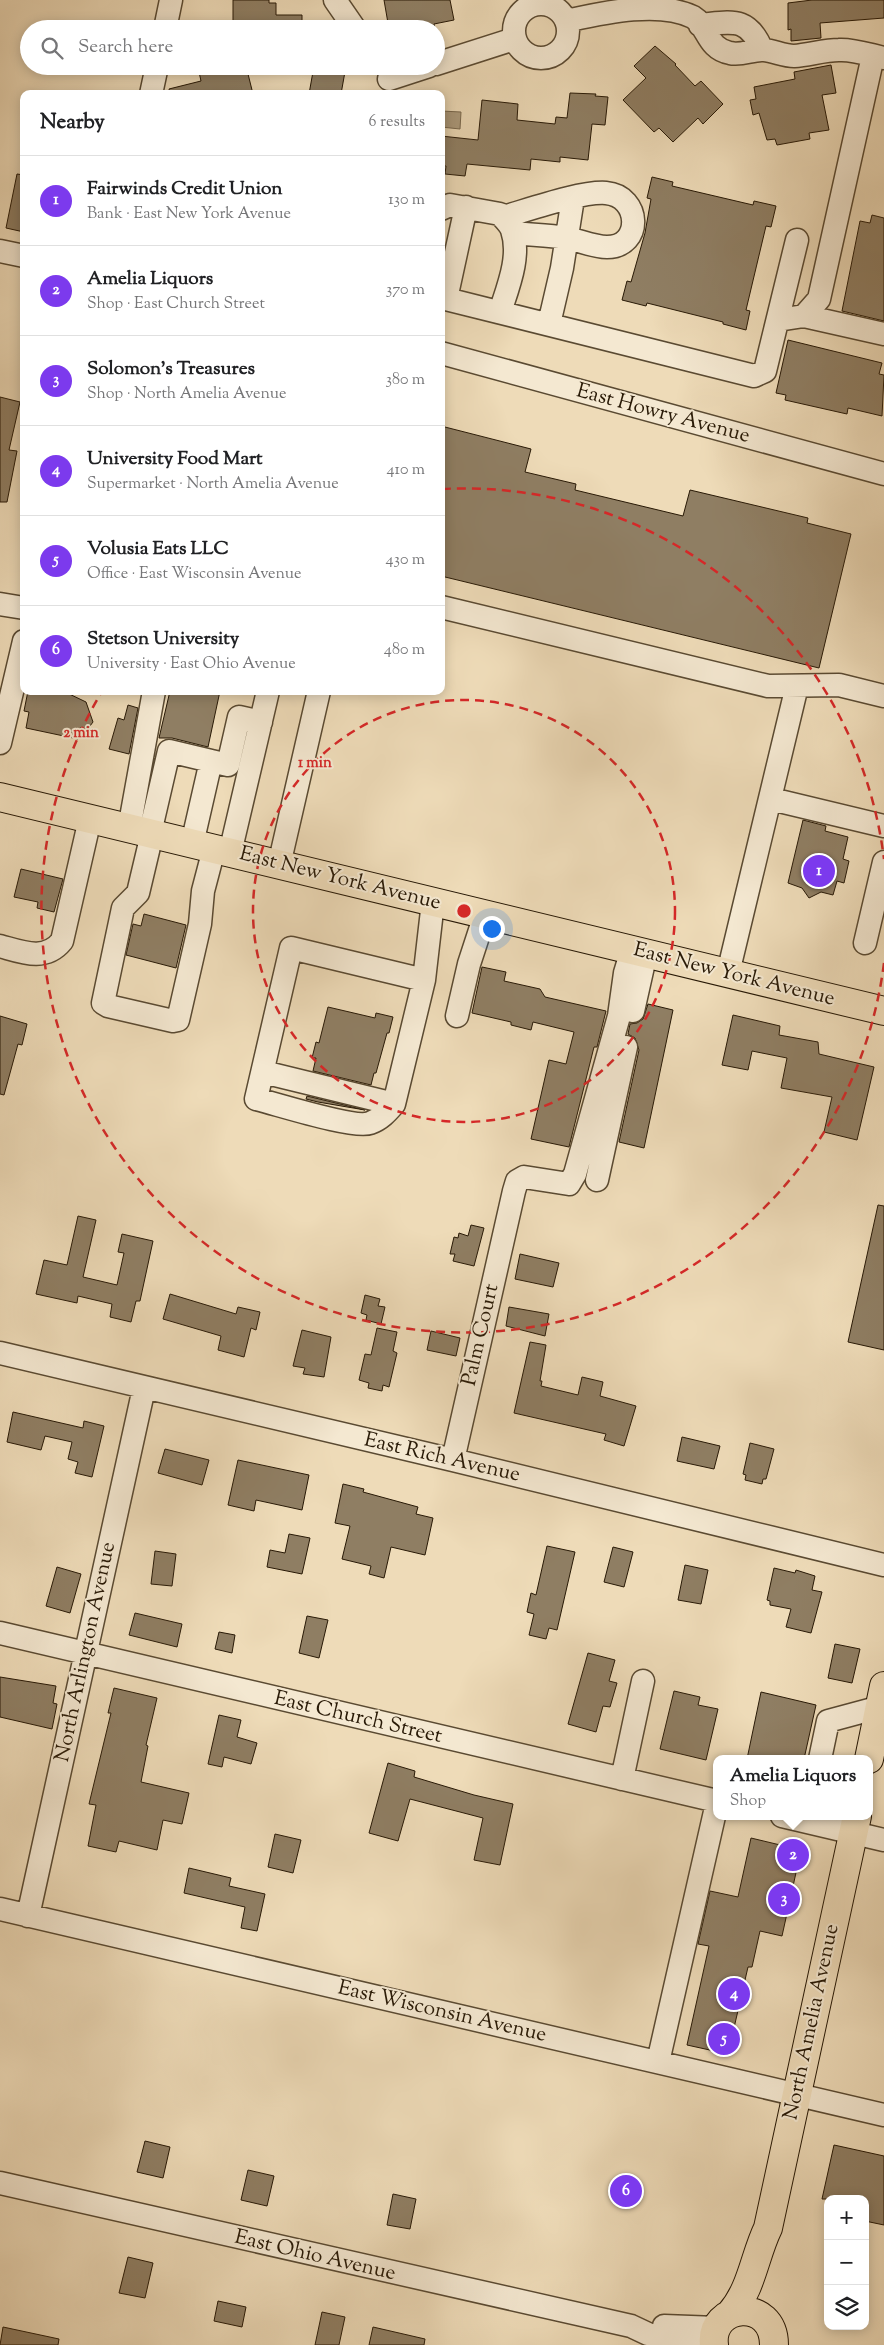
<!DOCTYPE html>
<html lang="en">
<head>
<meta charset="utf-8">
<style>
  :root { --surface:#fff; --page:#f6f6f6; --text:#202124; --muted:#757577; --line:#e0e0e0; --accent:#7c3aed }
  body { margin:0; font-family:"Sorts Mill Goudy",serif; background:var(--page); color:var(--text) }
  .controls { position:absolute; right:15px; bottom:15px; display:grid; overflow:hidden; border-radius:10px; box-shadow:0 2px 12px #0003 }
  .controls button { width:45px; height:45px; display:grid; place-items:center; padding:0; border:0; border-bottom:1px solid var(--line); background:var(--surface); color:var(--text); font:25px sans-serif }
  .you { position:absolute; left:491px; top:928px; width:18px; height:18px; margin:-12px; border:4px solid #fff; border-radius:50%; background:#1a73e8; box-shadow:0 0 0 8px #1a73e833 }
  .badge { display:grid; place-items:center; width:32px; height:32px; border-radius:50%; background:var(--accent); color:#fff; font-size:16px; font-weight:700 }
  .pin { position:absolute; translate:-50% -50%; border:2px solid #fff; box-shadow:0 1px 5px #0006 }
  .popup { position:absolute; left:713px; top:1755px; width:160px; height:65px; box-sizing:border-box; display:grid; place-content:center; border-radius:10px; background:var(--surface); filter:drop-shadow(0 1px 4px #0005); font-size:16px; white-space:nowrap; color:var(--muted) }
  .popup b { font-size:19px; color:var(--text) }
  .popup::after { content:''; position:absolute; left:50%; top:100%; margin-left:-10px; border:10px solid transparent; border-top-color:var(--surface) }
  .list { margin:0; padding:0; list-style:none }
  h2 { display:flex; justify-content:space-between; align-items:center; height:65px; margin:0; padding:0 20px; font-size:21px }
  h2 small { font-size:16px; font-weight:400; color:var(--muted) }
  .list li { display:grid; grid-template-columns:32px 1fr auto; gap:15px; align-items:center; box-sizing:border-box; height:90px; padding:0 20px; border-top:1px solid var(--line) }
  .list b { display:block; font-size:19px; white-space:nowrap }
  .list p { margin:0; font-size:16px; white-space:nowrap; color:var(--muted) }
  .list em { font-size:16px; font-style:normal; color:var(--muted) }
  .icon { flex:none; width:28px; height:28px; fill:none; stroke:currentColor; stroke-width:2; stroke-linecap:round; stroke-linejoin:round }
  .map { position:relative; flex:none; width:884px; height:2345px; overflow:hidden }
  .search { position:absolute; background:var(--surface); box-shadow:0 2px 12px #0003; left:20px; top:20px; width:425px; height:55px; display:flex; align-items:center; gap:12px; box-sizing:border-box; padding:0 18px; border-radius:28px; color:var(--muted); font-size:19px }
  .panel { position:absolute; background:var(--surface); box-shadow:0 2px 12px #0003; left:20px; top:90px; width:425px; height:605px; border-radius:10px }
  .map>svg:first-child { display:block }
  .water { fill:#ab997b; stroke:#77664c }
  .building { fill:#8f7e63; stroke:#281906 }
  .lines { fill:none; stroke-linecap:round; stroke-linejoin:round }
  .minor-casing { stroke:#5a4a32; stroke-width:25 }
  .major-casing { stroke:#281906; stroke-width:30 }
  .minor { stroke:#f4e8d1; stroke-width:22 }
  .major { stroke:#eedbb8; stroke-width:28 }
  .ring { fill:none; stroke:#d62828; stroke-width:2.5; stroke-dasharray:9 6 }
  .labels { text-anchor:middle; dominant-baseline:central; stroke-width:4; stroke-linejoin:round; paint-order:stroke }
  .street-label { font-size:21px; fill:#281906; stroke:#f4e8d1 }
  .centre { fill:#d62828; stroke:#f4e8d1; stroke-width:2.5 }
  .ring-label { font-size:15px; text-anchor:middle; font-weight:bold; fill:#d62828; stroke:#f4e8d1; stroke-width:4; stroke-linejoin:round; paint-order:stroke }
</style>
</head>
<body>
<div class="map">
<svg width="884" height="2345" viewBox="0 0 884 2345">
  <rect width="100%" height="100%" fill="#eedbb8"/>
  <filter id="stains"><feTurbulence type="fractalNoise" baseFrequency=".004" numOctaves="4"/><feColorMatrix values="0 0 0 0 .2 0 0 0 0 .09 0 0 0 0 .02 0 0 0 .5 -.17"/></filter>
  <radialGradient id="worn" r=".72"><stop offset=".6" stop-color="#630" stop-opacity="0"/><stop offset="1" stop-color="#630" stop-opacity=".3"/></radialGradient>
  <!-- water -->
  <path class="water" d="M441,111L461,112L460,129L441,127Z"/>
  <!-- building -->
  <path class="building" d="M233,0H269V3H276V15H302V29H233Z
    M384,0H450L454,20L434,24L435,29H389Z
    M812,0H884V18L820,23L821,38L791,41V29L788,30V3Z
    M655,46L676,64L675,65L695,86L701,81L723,104L703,124L698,118L673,142L659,128L654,132L623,100L646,78L634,66Z
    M831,65L836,93L822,95L829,130L809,133L810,139L777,145L775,139L767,140L759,113L753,115L750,100L756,99L754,87L795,79L794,72Z
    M223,66H246L253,94H170L169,89L201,81L199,72Z
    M314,66H346L341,94H309Z
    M570,93L596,94L595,96L608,97L605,125L592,124L588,160L560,157V162L531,159L530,170L467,164L465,176L445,174L446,166H441V136L478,140L482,100L518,104L517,120L555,124L556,117L567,118Z
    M17,174L24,175V232L6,228Z
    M652,177L673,182L672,186L753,205L754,201L776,206L771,227L766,226L746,310L750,311L746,330L723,324V322L647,303L646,306L622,300L627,281L631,282L645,233L651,199L647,198Z
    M872,215L884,218V321L842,311L860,221L870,223Z
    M788,340L882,363L879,374L884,375L882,416L848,408L847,414L785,400L786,395L776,393Z
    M0,397L20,402L9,450L17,451L7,502H0Z
    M441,426L531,449L525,472L576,484L575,490L683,516L690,490L808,518L807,523L851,534L819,668L441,576Z
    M28,691H63L86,702L93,722L87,730L80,728L78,739L26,728L29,712L24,711Z
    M170,691H220L208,747L172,738H159Z
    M128,705L138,708L129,754L109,749L118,718L124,720Z
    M803,820L826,826L825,831L848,837L843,859L849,861L844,883L837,881L833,895L821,892L809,898L802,888L788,883Z
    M21,869L63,879L54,912L37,908L38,902L14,897Z
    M144,914L186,925L176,968L126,955L133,924L141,926Z
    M482,967L506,972L504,981L540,989L545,997L606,1011L597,1047H594L569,1147L531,1139L549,1060L566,1064L574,1032L533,1022L531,1030L511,1025V1022L472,1013Z
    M648,1004L673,1010L644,1148L619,1142L639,1050L635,1038L628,1034L630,1024L637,1023L643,1019Z
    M328,1007L375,1018L376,1013L393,1017L389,1033H387L376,1073H374L371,1085L313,1071L316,1058H312L316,1042L319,1043Z
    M733,1015L780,1026L779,1035L818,1042L819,1054L874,1067L857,1140L824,1132L832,1097L781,1088L787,1058L752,1051L748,1070L722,1065Z
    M0,1016L27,1024L22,1045L18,1044L4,1095L0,1094Z
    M307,1096L365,1110L318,1102L306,1099Z
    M878,1205L884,1206V1350L848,1342Z
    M78,1216L96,1220L83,1277L117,1285L124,1253L118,1252L122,1234L153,1241L140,1301H136L131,1322L110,1317L112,1304L78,1296L77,1303L36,1294L44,1260L67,1265Z
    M471,1225L484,1228L474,1266L453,1261L455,1254H450L454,1237L458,1238L459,1233L468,1236Z
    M520,1254L559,1263L553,1287L515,1279Z
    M170,1294L236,1314L238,1307L260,1312L256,1330L251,1328L244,1357L218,1350L221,1336L163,1319Z
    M365,1295L380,1299L378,1306L385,1307L381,1324L366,1320L367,1315L361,1313Z
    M509,1307L549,1314L545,1336L506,1326Z
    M377,1328L397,1332L393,1351L397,1353L389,1387L383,1385L382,1391L368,1388L369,1383L359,1380L365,1354L371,1355Z
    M302,1330L331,1337L324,1377L303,1374L305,1368L293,1366Z
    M431,1331L460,1338L456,1356L427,1350Z
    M530,1342L546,1345L540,1381H542L541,1386L578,1395L582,1377L603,1382L600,1396L636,1406L624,1446L604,1440L606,1434L514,1413Z
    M13,1412L83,1428L84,1421L104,1426L92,1477L75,1473L78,1462L68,1459L72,1442L45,1436L41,1450L7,1442Z
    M682,1437L720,1446L714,1469L677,1461Z
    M750,1443L774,1449L766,1479H763L762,1484L745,1480L746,1475L743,1474Z
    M165,1449L209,1460L202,1485L158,1473Z
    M238,1460L309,1475L302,1510L256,1500L254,1511L228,1505Z
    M343,1484L364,1489L363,1492L418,1507L416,1514L433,1518L425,1555L391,1547L384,1578L369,1574L371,1566L342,1559L350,1526L335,1523Z
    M289,1534L310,1538L302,1574L267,1567L270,1550L285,1553Z
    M547,1546L575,1552L557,1630L549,1628L546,1639L529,1635L534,1614L527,1612L531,1593L536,1595Z
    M613,1547L633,1552L624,1587L604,1582Z
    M155,1551L176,1554L172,1586L151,1584Z
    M685,1565L708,1570L701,1604L678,1600Z
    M57,1567L81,1574L70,1613L46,1606Z
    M774,1568L795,1573L796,1570L815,1576L812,1590L822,1592L811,1633L786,1627L791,1609L770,1605V1601L767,1600Z
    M135,1613L182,1624L177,1647L129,1635Z
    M307,1616L328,1620L319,1658L299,1653Z
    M219,1632L235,1635L232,1653L215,1649Z
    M835,1644L860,1649L852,1683L828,1678Z
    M588,1653L615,1660L609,1681L617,1683L610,1707L603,1706L596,1732L568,1724Z
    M0,1677L56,1686L53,1703L57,1704L52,1729L0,1717Z
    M114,1688L157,1698L146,1745L148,1746L141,1782L189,1793L182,1824L163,1820L157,1850L119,1841L116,1852L88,1846L96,1805L89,1804L111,1713H108Z
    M674,1691L700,1697L698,1705L718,1709L706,1760L660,1749Z
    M761,1692L816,1705L804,1759H747Z
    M219,1715L241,1720L237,1737L257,1743L251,1764L224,1757L222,1767L208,1764Z
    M388,1763L415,1771L414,1777L474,1795L513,1804L500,1865L474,1860L483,1818L410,1799L398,1841L369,1833Z
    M275,1834L301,1840L293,1873L268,1867Z
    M751,1838L801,1850L782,1936L760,1931L752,1967H748L728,2054L687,2045L709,1946L698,1944L710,1891L738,1897Z
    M189,1868L231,1878L229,1886L265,1894L257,1931L241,1928L245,1907L184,1893Z
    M145,2141L170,2147L163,2178L137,2172Z
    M834,2145L884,2156V2225L865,2221V2199H822Z
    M248,2170L274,2176L267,2206L241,2200Z
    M393,2194L416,2199L410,2229L387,2225Z
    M128,2257L153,2263L145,2298L119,2293Z
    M218,2301L246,2307L242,2327L214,2321Z
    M322,2312L345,2317L339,2345H315Z
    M3,2327L59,2339L58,2345H0Z
    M373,2327L425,2339L424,2345H369Z"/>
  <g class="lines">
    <defs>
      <path id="minor" d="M335,0L355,29
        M514 31a27 27 0 1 1 54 0a27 27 0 1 1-54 0Z
        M566,21C603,13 658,0 693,17C708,26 707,49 730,53C742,56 752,49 764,50C774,51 784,56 794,56C809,55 824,50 839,50C853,49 870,55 884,58
        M700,25C732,22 748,16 762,50
        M165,29L171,0
        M436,64L514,39
        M389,79L429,66
        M151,94L157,66
        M466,207L446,299L754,376L765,371L797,240
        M441,209L450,205L500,214C504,219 510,224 512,230C521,256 508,287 500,312
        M503,217C528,210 582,191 606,193C641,196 643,247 607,247C593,247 579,240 566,238C548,235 530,235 513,233
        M0,251L24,256
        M804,316L884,334
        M778,320L804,316L819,299L873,56
        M549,324L562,268L573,198
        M441,353L884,474
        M0,604L24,608
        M441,607L768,686L839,685L884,696
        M0,743L24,641
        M771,799L884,826
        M129,829L154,691
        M150,833L169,751L211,761
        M152,834L138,893L123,908L103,1003L108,1006L173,1021L178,1020L200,924L203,891L214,849
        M192,844L211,761L228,765L239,717L261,722
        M230,853L268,691
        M279,865L319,691
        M865,943L884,862
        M0,946C22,952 45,962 62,941L90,819
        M728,973L797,686
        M424,980L291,948L256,1099C277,1104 354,1129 370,1123C381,1119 387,1112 394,1104L424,980L433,902
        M633,1011L646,953
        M457,1016L469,964L485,915
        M263,1072L394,1104
        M597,1180L626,1047
        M0,1353L453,1460L884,1565
        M453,1460L514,1191L517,1181L524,1177L569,1184L575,1174L619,1016L625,973L632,950
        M0,1633L717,1801
        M820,1759L828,1721L880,1707
        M622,1779L643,1681
        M782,1816L884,1840
        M0,1909L884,2115
        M28,1916L144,1388
        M658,2062L717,1803
        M0,2183L631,2326L648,2334L696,2345
        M664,2326L717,2328"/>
      <path id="major" d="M0,797L884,1011
        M869,1759L884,1686
        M730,2314C752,2289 754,2257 768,2228L857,1816
        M714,2345C709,2303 774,2297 774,2345"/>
    </defs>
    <!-- minor casing -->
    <use href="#minor" class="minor-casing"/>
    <!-- major casing -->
    <use href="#major" class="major-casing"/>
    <!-- minor -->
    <use href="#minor" class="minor"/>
    <!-- major -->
    <use href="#major" class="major"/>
  </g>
  <!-- distance rings -->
  <g class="ring">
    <circle cx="464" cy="911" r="211"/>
    <path d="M884 963A423 423 0 1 1 101 693M442 489A423 423 0 0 1 884 859"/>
  </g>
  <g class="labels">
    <!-- street labels -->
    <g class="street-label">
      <text transform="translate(663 414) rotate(15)">East Howry Avenue</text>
      <text transform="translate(340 879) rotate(14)">East New York Avenue</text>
      <text transform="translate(734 975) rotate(14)">East New York Avenue</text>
      <text transform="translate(481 1335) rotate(-77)">Palm Court</text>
      <text transform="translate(442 1458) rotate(13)">East Rich Avenue</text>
      <text transform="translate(86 1652) rotate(-78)">North Arlington Avenue</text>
      <text transform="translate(358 1718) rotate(13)">East Church Street</text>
      <text transform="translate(442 2012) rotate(13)">East Wisconsin Avenue</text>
      <text transform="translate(812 2022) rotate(-78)">North Amelia Avenue</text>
      <text transform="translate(315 2256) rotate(13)">East Ohio Avenue</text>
    </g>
  </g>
  <circle cx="464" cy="911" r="8" class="centre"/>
  <g class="ring-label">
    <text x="81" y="737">2 min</text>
    <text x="315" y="767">1 min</text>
  </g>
  <rect width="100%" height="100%" filter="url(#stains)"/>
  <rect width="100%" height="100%" fill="url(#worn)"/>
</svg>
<div class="controls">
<button>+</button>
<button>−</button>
<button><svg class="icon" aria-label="layers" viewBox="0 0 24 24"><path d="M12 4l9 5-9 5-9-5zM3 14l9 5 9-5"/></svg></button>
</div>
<div class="you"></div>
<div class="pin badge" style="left:819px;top:871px">1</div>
<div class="pin badge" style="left:793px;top:1855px">2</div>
<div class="popup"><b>Amelia Liquors</b>Shop</div>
<div class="pin badge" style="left:784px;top:1899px">3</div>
<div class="pin badge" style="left:734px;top:1994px">4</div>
<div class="pin badge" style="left:724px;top:2039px">5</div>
<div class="pin badge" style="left:626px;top:2191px">6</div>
<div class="search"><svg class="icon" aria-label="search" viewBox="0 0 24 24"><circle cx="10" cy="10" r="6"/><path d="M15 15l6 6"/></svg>Search here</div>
<section class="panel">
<h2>Nearby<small>6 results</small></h2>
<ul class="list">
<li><span class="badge">1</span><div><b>Fairwinds Credit Union</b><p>Bank · East New York Avenue</p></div><em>130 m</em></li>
<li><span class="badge">2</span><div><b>Amelia Liquors</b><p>Shop · East Church Street</p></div><em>370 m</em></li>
<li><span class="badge">3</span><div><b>Solomon's Treasures</b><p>Shop · North Amelia Avenue</p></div><em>380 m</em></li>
<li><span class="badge">4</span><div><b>University Food Mart</b><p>Supermarket · North Amelia Avenue</p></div><em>410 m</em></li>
<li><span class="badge">5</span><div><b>Volusia Eats LLC</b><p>Office · East Wisconsin Avenue</p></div><em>430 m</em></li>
<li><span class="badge">6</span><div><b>Stetson University</b><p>University · East Ohio Avenue</p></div><em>480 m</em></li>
</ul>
</section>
</div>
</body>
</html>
